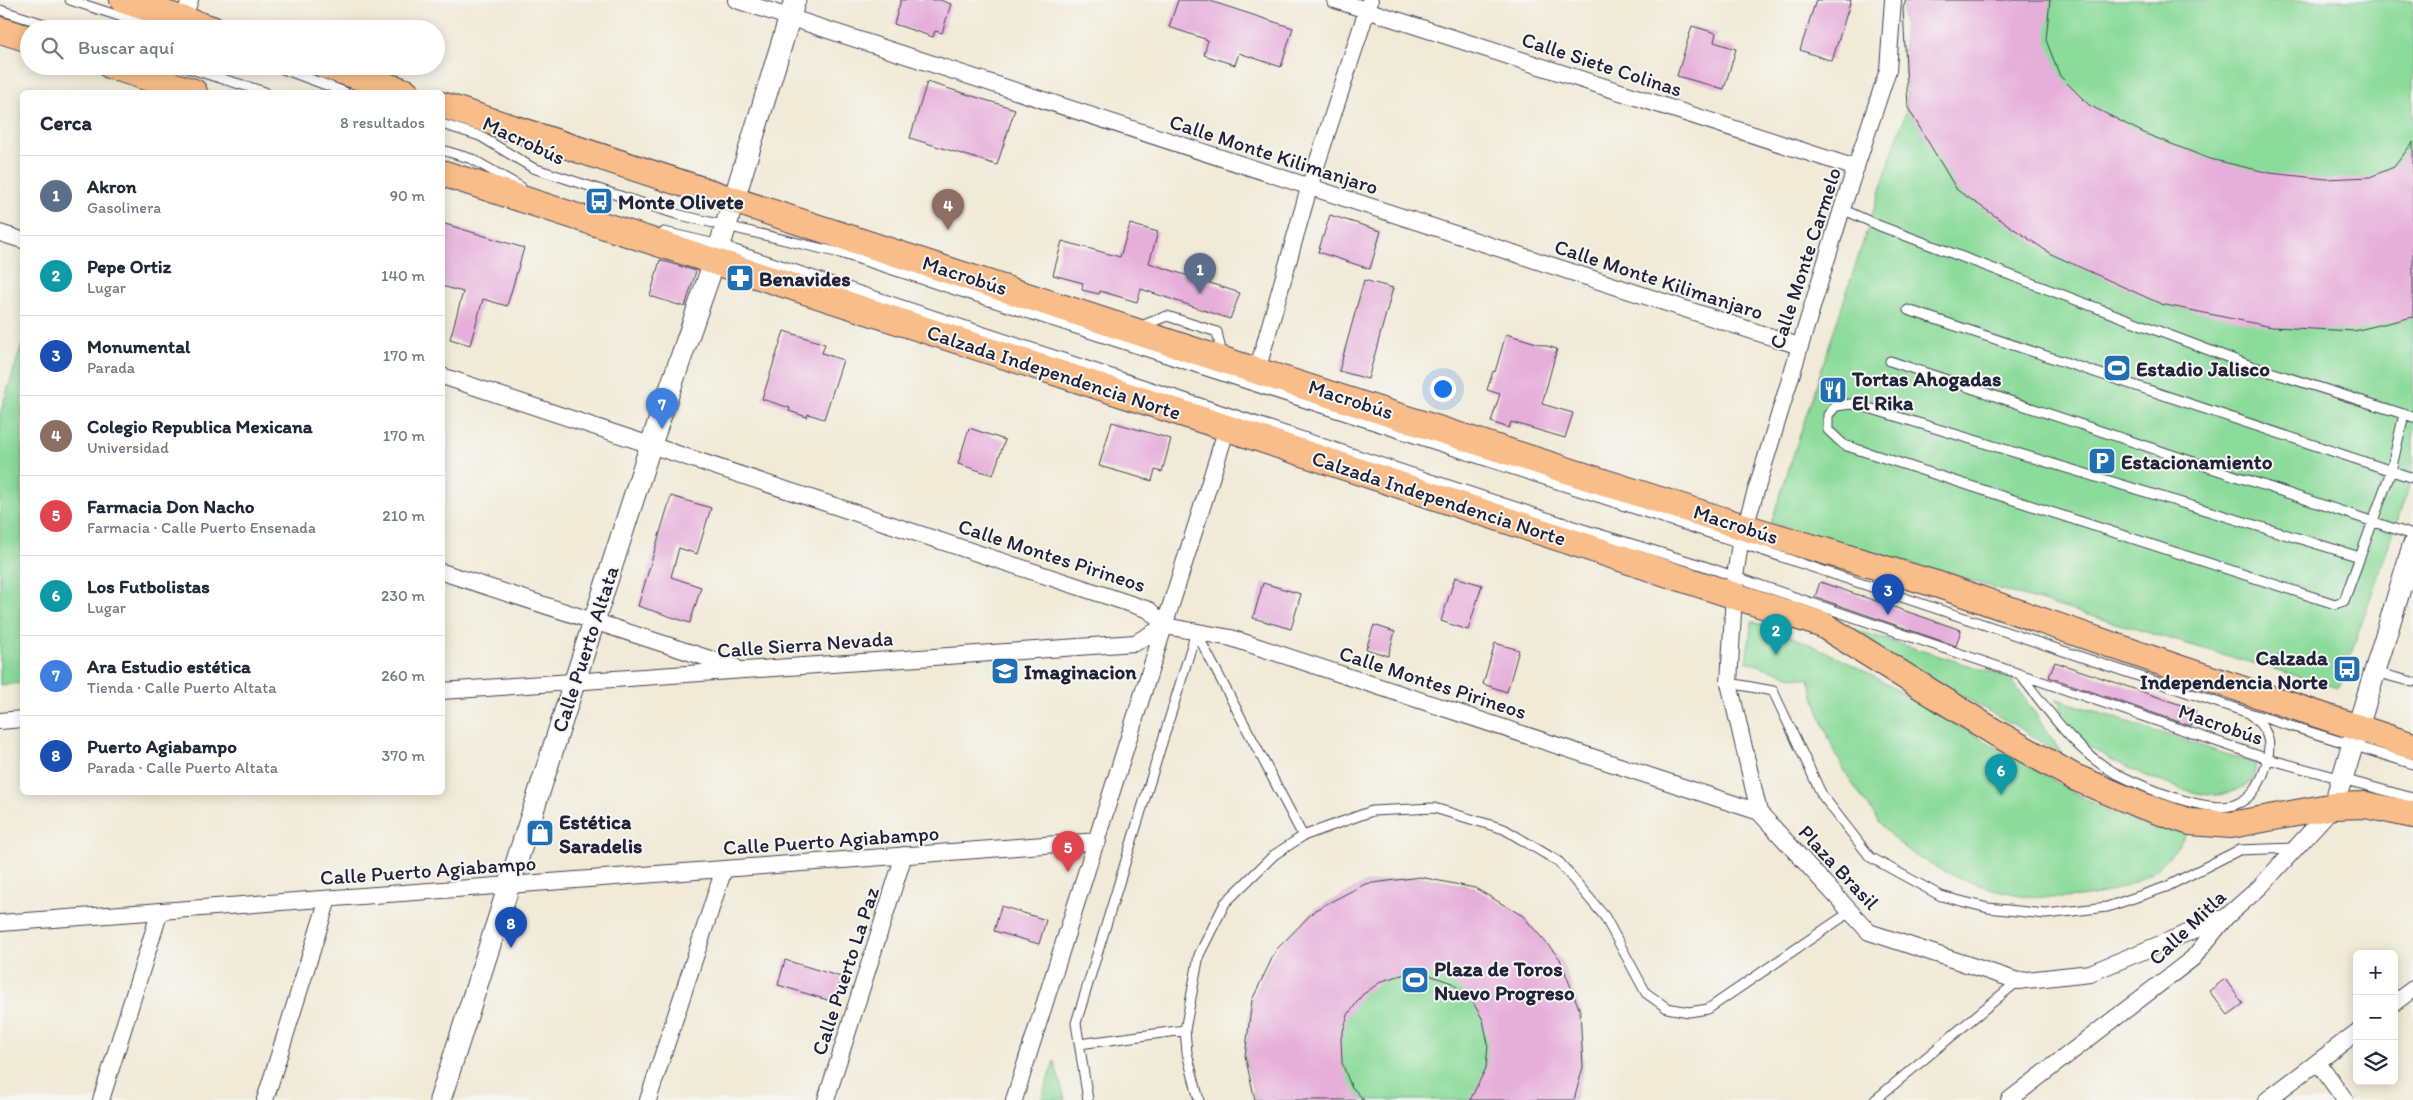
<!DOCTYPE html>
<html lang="es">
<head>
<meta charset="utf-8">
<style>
  :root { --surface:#fff; --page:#f2f2f3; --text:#1f2937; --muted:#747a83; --line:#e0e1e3; --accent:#1f6fb2 }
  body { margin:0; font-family:Itim,sans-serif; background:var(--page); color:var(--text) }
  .controls { position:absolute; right:15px; bottom:15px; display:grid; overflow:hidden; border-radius:8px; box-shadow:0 2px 12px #0003 }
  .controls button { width:45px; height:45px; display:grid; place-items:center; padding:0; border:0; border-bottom:1px solid var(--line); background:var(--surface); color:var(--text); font:25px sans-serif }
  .you { position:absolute; left:1442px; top:388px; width:18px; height:18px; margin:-12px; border:4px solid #fff; border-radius:50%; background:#1a73e8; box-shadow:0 0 0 8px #1a73e833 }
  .badge { display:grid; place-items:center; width:32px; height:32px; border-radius:50%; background:var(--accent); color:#fff; font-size:16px; font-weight:700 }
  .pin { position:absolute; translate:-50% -41px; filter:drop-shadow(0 1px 2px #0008) }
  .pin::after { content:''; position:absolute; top:26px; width:18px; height:15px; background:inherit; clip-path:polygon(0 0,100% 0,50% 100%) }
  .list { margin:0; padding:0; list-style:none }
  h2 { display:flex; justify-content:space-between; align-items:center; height:65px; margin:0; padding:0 20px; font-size:21px }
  h2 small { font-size:16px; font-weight:400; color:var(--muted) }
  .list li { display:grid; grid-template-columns:32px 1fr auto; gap:15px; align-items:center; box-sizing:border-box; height:80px; padding:0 20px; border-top:1px solid var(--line) }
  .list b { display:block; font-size:19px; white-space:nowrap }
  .list p { margin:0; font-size:16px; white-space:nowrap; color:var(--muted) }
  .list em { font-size:16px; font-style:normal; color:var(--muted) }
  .icon { flex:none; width:28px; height:28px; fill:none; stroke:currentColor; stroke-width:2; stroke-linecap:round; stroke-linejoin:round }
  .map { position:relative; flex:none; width:2413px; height:1100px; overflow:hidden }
  .search { position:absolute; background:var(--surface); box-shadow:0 2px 12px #0003; left:20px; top:20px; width:425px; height:55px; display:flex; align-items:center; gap:12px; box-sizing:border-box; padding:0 18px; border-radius:28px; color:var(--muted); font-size:19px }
  .panel { position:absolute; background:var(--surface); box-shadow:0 2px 12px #0003; left:20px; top:90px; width:425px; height:705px; border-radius:8px }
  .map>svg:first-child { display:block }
  .green { fill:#8bdb9a; stroke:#567e6a }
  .building { fill:#e6afda }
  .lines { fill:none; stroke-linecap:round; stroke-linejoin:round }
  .service-casing { stroke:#414052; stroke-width:11 }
  .minor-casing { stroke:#414052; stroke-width:18 }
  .tertiary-casing { stroke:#414052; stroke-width:23 }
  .primary-casing { stroke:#414052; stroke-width:28 }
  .service { stroke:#fff; stroke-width:9 }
  .minor { stroke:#fff; stroke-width:16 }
  .tertiary { stroke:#fff; stroke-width:21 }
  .primary { stroke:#f8bd89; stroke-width:26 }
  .labels { text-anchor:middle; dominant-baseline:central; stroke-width:4; stroke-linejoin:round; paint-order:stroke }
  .street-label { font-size:21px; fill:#22223b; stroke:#f6f6f2 }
  .poi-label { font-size:21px; font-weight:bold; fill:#22223b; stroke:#f6f6f2; text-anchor:start }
</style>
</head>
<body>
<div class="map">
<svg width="2413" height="1100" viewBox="0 0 2413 1100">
  <rect width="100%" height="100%" fill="#f6f6f2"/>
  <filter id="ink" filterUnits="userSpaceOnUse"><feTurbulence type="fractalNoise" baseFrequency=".02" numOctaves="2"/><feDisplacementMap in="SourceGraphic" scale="10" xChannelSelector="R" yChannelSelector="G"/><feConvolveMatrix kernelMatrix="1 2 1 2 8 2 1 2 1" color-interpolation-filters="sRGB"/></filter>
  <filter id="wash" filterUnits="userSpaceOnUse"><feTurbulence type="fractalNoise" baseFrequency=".0096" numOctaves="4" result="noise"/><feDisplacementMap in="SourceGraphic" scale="20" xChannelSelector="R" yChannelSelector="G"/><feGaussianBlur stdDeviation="1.12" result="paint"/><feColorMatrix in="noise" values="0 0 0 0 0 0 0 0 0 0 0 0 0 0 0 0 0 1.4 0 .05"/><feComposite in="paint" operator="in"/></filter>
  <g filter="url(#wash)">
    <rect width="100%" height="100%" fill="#f0ead6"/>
    <!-- green -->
    <path class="green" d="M1906,0H2413V476L2339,688L1771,523L1907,108L1903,8Z
      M22,345V678L21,683L0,685V413Z
      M1752,621L1812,645L1859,668L2108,812L2149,827L2186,833C2130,935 1960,902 1890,835C1883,828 1878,819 1872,811C1838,768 1824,731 1809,679L1790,676L1746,661Z
      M1849,628L2010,678L2035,713L2065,759L2027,732L1894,659Z
      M2057,699L2256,764L2253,781C2240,789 2229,795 2214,795C2185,796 2101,759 2081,739C2070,728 2063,712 2057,699Z
      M1420,877L1475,888L1560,959L1580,1011L1583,1067L1574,1100H1255L1245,1056L1252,1000L1276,950L1315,910L1365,884Z
      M1054,1061L1065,1100H1041Z"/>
    <g id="blocks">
      <!-- building -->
      <path class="building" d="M901,0H940L951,4L942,33L935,31L933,37L894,24Z
        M1178,0H1207L1293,28L1281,67L1239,53L1235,65L1204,55L1208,40L1169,27Z
        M1816,0H1851L1832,61L1800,50Z
        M1906,0H2050L2046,40L2060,76L2089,105L2146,134L2210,159L2270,173L2326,179L2370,177L2394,167L2413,142V317L2354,331L2272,327L2161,304L2051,254L1957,190L1908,108L1903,8Z
        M1692,26L1716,33L1714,42L1736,49L1724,89L1677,76Z
        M927,82L1015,109L997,165L910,138Z
        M1330,215L1381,231L1370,269L1318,252Z
        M442,223L524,248L507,306L483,299L470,345L450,339L463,292L442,286Z
        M1130,224L1158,232L1149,263L1240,293L1230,319L1141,289L1137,302L1100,291L1099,294L1082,290L1083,283L1053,275L1062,241L1120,257Z
        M660,260L696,271L685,307L650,296Z
        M1364,280L1393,288L1368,379L1339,371Z
        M784,331L825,344L822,353L843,360L824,419L808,414L807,417L789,411L790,408L762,399Z
        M1506,334L1557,349L1542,404L1573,413L1565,438L1511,422L1509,428L1491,422L1500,394L1487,390L1493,371L1495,372Z
        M1112,422L1171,439L1162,472L1155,470L1152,481L1099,466Z
        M969,428L1005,440L993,475L958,464Z
        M671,496L711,508L697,554L679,548L671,577L701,587L690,623L638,606Z
        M1455,577L1482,585L1468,630L1441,621Z
        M1820,582L1961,630L1956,646L1815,597Z
        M1263,583L1301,594L1291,629L1253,618Z
        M1374,625L1395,632L1388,656L1366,649Z
        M1495,643L1519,650L1507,692L1483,684Z
        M2055,662L2196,710L2191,726L2049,677Z
        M1420,877L1475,888L1523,916L1560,959L1580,1011L1583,1067L1574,1100H1470L1486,1068L1488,1044L1483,1020L1471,999L1452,983L1429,975L1405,974L1382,981L1362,995L1348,1015L1341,1038L1342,1063L1351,1086L1364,1100H1255L1245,1056L1252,1000L1276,950L1315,910L1365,884Z
        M1001,906L1046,920L1039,944L994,931Z
        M785,960L841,977L834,1002L778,985Z
        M2225,979L2243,1004L2228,1015L2209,991Z"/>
    </g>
  </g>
  <g filter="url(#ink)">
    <use href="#blocks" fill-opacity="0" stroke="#414052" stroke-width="1"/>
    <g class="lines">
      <defs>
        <path id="service" d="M70,0L159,29
          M0,10L60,29
          M181,66L265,92
          M275,66L345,92
          M442,124L480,136L533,168L676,214L840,253L1740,543L2249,713L2413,764
          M442,150L472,159L521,187
          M1842,209L1880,226L2251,366L2413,417
          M664,232L720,245L1583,529L1701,565L2268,759L2413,798
          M1908,310L2413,478
          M1141,326L1167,316L1217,332L1222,355
          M1890,361L2413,535
          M2360,557L2344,601L2335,604L1844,445L1828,430V415L1836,406L1851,404L1862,406L2360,557L2391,471L2404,414
          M1196,632L1303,836
          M2374,672L2413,682
          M2021,676C2049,711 2075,751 2115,773C2141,786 2206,814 2234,805C2253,799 2263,779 2267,762C2272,740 2268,730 2251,715
          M1729,683L1773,691L1822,795L1870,857L1941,896L1988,908L2046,914L2107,907L2166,887L2239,850L2294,848
          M1079,1044L1185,1030
          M1088,1100L1076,1023L1196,632
          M1199,1100L1187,1053L1185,1030L1199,955L1225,903L1274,855L1303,836L1372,811L1434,808L1504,829L1559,862L1605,917L1646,993L1667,1008L1689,1012L1708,1009L1850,912
          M1875,1100L2018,981"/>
        <path id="minor" d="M736,0L1799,346
          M1335,0L1856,168
          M1893,0L1888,70L1842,209L1740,543L1735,577L1729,683L1759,812L1869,932L2018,981L2090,973L2226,917
          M183,19L190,0
          M0,233L22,240
          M1257,371L1309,188L1370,1
          M442,376L1149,610L1165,626L1231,638L1759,812
          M442,572L735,667
          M442,691L1135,643L1165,626
          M0,721L22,719
          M0,923L1098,841
          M2394,1003L2413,989
          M2318,1062L2345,1100
          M101,1100L160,911
          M265,1100L328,899
          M648,1100L724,869
          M826,1100L904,855
          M1014,1100L1227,428
          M2009,1100L2193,958L2226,917L2260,887L2334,806
          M2267,1100L2357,1032"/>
        <path id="tertiary" d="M2334,806L2413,546
          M440,1100L651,444L720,245L795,0"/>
        <path id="primary" d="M123,0L212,29
          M0,30L29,39
          M111,66L194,92
          M326,66L406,92
          M442,105L1257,371L1744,527L1939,585L2178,668L2413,746
          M442,173L1227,428L1823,625L1996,733L2074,777L2140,805L2190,822L2231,825L2334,806L2366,805L2413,815"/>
      </defs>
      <!-- service casing -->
      <use href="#service" class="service-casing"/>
      <!-- minor casing -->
      <use href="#minor" class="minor-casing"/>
      <!-- tertiary casing -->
      <use href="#tertiary" class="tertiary-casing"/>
      <!-- primary casing -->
      <use href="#primary" class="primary-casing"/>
      <!-- service -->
      <use href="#service" class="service"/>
      <!-- minor -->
      <use href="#minor" class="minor"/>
      <!-- tertiary -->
      <use href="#tertiary" class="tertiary"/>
      <!-- primary -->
      <use href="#primary" class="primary"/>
    </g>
  </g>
  <!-- icons -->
  <defs>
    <symbol id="bus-square" viewBox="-11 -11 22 22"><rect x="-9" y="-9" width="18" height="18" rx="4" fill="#1f6fb2" stroke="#f6f6f2"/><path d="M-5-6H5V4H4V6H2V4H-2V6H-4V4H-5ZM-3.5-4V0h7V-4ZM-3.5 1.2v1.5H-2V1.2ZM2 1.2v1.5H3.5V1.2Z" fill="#fff"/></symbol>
    <symbol id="pharmacy-square" viewBox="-11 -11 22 22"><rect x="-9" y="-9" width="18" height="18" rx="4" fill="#1f6fb2" stroke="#f6f6f2"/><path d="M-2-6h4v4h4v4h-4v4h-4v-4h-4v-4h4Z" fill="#fff"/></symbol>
    <symbol id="stadium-square" viewBox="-11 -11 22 22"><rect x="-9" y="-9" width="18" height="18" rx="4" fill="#1f6fb2" stroke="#f6f6f2"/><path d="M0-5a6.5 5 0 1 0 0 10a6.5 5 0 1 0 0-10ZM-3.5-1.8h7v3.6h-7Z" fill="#fff"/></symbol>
    <symbol id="restaurant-square" viewBox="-11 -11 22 22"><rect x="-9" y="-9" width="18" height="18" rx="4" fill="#1f6fb2" stroke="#f6f6f2"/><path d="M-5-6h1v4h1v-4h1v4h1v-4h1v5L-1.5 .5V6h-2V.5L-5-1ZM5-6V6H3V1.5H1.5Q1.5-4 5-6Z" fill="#fff"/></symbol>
    <symbol id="parking-square" viewBox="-11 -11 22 22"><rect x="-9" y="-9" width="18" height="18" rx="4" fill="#1f6fb2" stroke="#f6f6f2"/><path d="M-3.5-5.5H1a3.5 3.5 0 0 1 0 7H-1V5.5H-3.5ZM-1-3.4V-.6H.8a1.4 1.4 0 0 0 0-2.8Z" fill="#fff"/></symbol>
    <symbol id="school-square" viewBox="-11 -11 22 22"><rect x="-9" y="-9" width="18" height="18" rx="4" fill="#1f6fb2" stroke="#f6f6f2"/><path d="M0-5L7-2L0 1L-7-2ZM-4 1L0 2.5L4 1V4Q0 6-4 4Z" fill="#fff"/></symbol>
    <symbol id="shop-square" viewBox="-11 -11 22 22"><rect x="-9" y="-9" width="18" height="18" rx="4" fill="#1f6fb2" stroke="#f6f6f2"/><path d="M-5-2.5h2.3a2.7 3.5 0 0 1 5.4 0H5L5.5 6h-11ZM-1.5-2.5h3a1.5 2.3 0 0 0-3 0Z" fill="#fff"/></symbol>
  </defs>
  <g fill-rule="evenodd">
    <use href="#bus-square" x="583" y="185" width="32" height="32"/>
    <use href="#pharmacy-square" x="724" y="262" width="32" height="32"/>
    <use href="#stadium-square" x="2101" y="352" width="32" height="32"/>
    <use href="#restaurant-square" x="1817" y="374" width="32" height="32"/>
    <use href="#parking-square" x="2086" y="445" width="32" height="32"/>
    <use href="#bus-square" x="2331" y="653" width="32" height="32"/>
    <use href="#school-square" x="989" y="655" width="32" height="32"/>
    <use href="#shop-square" x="524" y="817" width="32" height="32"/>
    <use href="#stadium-square" x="1399" y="964" width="32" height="32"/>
  </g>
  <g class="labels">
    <!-- street labels -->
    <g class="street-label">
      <text transform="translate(1602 64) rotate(18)">Calle Siete Colinas</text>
      <text transform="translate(524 140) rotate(25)">Macrobús</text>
      <text transform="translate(1274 154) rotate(18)">Calle Monte Kilimanjaro</text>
      <text transform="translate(1805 258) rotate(-72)">Calle Monte Carmelo</text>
      <text transform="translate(965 275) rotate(18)">Macrobús</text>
      <text transform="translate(1659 279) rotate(18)">Calle Monte Kilimanjaro</text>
      <text transform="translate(1054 372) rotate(18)">Calzada Independencia Norte</text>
      <text transform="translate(1351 399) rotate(18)">Macrobús</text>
      <text transform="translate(1439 498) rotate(18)">Calzada Independencia Norte</text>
      <text transform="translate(1736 524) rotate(18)">Macrobús</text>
      <text transform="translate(1052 555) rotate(18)">Calle Montes Pirineos</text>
      <text transform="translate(805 644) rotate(-4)">Calle Sierra Nevada</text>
      <text transform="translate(585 649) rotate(-72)">Calle Puerto Altata</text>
      <text transform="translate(1433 682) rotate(18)">Calle Montes Pirineos</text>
      <text transform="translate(2221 724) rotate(19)">Macrobús</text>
      <text transform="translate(831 840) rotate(-4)">Calle Puerto Agiabampo</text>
      <text transform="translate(1839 867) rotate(47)">Plaza Brasil</text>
      <text transform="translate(428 870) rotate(-4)">Calle Puerto Agiabampo</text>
      <text transform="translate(2187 927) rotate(-44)">Calle Mitla</text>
      <text transform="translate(845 971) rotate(-72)">Calle Puerto La Paz</text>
    </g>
    <!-- poi labels -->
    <g class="poi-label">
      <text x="618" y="201">Monte Olivete</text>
      <text x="759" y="278">Benavides</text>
      <text x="2136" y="368">Estadio Jalisco</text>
      <text x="1852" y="378">Tortas Ahogadas<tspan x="1852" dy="24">El Rika</tspan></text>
      <text x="2121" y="461">Estacionamiento</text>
      <text x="2328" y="657" text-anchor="end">Calzada<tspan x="2328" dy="24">Independencia Norte</tspan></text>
      <text x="1024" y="671">Imaginacion</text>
      <text x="559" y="821">Estética<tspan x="559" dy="24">Saradelis</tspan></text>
      <text x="1434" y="968">Plaza de Toros<tspan x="1434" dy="24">Nuevo Progreso</tspan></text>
    </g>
  </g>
</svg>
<div class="controls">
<button>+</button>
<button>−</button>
<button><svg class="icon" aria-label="layers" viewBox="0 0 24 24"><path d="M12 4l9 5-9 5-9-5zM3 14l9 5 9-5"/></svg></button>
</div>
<div class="you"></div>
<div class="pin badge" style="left:1200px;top:294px;background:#5c6f8a">1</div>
<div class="pin badge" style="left:1776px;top:655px;background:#0f9aa8">2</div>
<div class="pin badge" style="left:1888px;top:615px;background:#1a4fb4">3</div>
<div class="pin badge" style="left:948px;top:230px;background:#8d6e63">4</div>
<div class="pin badge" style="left:1068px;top:872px;background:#e0444e">5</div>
<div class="pin badge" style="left:2001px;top:795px;background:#0f9aa8">6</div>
<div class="pin badge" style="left:662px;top:429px;background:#3f7fe0">7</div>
<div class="pin badge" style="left:511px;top:948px;background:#1a4fb4">8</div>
<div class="search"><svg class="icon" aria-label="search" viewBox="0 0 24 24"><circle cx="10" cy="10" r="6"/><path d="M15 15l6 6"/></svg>Buscar aquí</div>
<section class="panel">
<h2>Cerca<small>8 resultados</small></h2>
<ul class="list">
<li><span class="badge" style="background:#5c6f8a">1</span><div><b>Akron</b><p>Gasolinera</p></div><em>90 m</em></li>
<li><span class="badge" style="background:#0f9aa8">2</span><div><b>Pepe Ortiz</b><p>Lugar</p></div><em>140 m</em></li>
<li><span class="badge" style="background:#1a4fb4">3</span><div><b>Monumental</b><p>Parada</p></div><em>170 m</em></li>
<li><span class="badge" style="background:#8d6e63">4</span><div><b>Colegio Republica Mexicana</b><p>Universidad</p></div><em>170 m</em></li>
<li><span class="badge" style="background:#e0444e">5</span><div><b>Farmacia Don Nacho</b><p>Farmacia · Calle Puerto Ensenada</p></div><em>210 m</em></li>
<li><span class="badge" style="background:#0f9aa8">6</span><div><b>Los Futbolistas</b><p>Lugar</p></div><em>230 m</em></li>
<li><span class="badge" style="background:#3f7fe0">7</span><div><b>Ara Estudio estética</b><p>Tienda · Calle Puerto Altata</p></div><em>260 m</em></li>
<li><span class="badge" style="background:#1a4fb4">8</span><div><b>Puerto Agiabampo</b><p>Parada · Calle Puerto Altata</p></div><em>370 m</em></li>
</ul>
</section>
</div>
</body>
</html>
